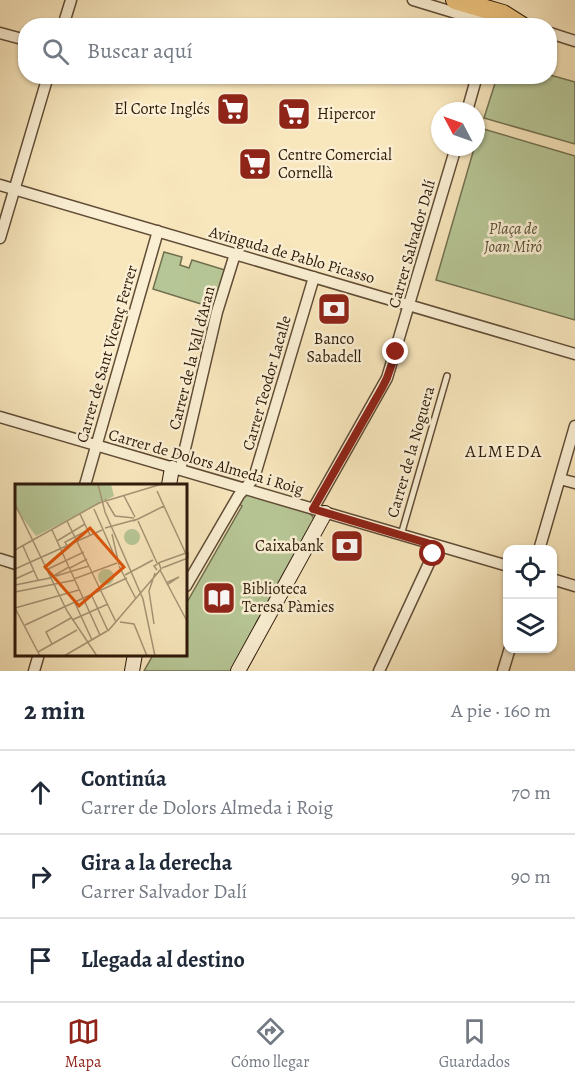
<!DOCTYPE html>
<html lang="es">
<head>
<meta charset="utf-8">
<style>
  :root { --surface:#fff; --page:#f6f6f7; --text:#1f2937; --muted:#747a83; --line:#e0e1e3; --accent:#8f2418 }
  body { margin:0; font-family:Alegreya,serif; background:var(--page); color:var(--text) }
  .controls { position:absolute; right:18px; bottom:18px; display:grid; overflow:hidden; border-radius:12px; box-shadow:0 2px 4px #0004 }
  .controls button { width:54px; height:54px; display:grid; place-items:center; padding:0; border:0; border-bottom:2px solid var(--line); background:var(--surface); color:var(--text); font:30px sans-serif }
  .compass { position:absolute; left:431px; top:102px; width:54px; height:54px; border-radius:50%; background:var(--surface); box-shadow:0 2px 4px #0004; rotate:311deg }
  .stop { position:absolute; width:18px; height:18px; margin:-14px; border:4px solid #8f2418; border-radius:50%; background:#fff }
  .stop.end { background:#8f2418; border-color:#fff; box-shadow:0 2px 6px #0008 }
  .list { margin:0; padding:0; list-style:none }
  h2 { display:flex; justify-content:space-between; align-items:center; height:78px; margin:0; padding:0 24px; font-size:26px }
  h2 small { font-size:20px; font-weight:400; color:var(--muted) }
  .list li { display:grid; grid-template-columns:39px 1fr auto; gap:18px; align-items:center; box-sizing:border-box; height:84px; padding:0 24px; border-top:2px solid var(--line) }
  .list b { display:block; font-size:22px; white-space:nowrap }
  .list p { margin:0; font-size:20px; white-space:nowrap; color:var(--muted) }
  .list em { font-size:20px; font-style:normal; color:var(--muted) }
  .icon { flex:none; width:33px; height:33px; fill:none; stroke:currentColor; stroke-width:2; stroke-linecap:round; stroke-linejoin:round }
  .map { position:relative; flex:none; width:575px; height:671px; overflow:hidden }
  .search { position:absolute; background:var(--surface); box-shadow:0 2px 4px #0004; left:18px; right:18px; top:18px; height:66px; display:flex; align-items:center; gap:15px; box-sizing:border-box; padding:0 21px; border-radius:24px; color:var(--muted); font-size:22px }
  .sheet { height:330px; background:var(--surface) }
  nav { display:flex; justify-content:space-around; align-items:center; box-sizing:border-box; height:84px; border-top:2px solid var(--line); background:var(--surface); font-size:16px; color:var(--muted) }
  nav a { display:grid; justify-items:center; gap:3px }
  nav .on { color:var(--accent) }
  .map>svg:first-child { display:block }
  .green { fill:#b7c696; stroke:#727050; stroke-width:1.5 }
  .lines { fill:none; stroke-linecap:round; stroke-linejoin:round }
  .lane-casing { stroke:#604c36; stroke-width:8 }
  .street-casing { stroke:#604c36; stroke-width:13 }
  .secondary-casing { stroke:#2e190a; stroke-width:16 }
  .highway-casing { stroke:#2e190a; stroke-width:20 }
  .lane { stroke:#faefd3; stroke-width:5 }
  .street { stroke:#faefd3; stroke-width:10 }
  .secondary { stroke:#faefd3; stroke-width:14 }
  .highway { stroke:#ecc37e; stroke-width:18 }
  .route { stroke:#8f2418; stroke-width:8 }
  .labels { text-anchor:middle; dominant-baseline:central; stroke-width:5; stroke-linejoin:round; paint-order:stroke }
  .poi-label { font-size:16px; fill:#2e190a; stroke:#faefd3; text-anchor:start }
  .park-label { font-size:16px; font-style:italic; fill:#574d34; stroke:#faefd3 }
  .street-label { font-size:16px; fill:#2e190a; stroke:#faefd3 }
  .neighbourhood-label { font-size:18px; letter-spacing:1.5px; fill:#2e190a; stroke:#faefd3 }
  .inset-road { fill:none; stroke:#a79475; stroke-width:1.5 }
  .view { fill:#df560c; fill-opacity:0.15; stroke:#df560c; stroke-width:3 }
  .inset-edge { fill:none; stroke:#2e190a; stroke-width:3 }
</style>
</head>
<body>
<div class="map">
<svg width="575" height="671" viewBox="0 0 575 671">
  <rect width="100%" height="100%" fill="#f8e6bc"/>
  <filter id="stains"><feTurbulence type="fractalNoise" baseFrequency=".00333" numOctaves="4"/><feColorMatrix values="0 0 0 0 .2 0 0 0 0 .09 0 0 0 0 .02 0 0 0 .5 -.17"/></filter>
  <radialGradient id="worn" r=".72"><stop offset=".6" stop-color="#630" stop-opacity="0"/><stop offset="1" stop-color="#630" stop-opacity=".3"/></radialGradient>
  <!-- green -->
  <path class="green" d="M550,75L575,82V144L484,118L497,77L550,76Z
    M480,128L575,156V320L436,280Z
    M164,252L182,257L180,265L189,268L192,260L225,270L214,308L153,289Z
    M247,495H251L310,512L315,521L235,671H144L153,655L186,654V604L242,506L239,504L243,498Z"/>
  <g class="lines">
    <defs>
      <path id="lane" d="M401,535L447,376"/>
      <path id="street" d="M413,0L492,24L514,25
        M63,26L71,0
        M0,33L26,40
        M550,33L575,41
        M467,111L477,76
        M0,185L575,354
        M0,238L48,76
        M0,417L508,566
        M180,470L217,312L235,254
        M560,479L575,483
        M85,485L158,231
        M313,509L387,378L456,147
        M539,550L575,426
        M0,559L16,564
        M552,579L575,586
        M186,586L239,495L254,478L314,277
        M34,671L39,654
        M379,671L437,546
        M503,671L510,648"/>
      <path id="secondary" d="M169,485L172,468
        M132,671L135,654
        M238,671L325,513"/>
      <path id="highway" d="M455,0L503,14L522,26"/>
    </defs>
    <!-- lane casing -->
    <use href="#lane" class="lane-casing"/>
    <!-- street casing -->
    <use href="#street" class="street-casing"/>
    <!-- secondary casing -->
    <use href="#secondary" class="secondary-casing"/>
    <!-- highway casing -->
    <use href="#highway" class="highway-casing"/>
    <!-- lane -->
    <use href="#lane" class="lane"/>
    <!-- street -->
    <use href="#street" class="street"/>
    <!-- secondary -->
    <use href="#secondary" class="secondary"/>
    <!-- highway -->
    <use href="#highway" class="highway"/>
  </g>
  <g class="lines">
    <!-- route -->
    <path class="route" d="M396,352L387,378L382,388L313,509L437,546L433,554"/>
  </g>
  <!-- icons -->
  <defs>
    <symbol id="supermarket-square" viewBox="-11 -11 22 22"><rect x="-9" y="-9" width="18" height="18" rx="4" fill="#8f2418" stroke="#faefd3"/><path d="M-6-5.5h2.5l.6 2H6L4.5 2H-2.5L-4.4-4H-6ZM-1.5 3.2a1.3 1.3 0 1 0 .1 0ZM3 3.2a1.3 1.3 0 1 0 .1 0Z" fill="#fff"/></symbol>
    <symbol id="bank-square" viewBox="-11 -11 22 22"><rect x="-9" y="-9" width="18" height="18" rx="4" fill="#8f2418" stroke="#faefd3"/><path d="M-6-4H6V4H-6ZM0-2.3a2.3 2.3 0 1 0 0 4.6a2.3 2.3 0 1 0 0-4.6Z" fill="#fff"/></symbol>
    <symbol id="library-square" viewBox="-11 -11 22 22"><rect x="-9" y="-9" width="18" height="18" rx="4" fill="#8f2418" stroke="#faefd3"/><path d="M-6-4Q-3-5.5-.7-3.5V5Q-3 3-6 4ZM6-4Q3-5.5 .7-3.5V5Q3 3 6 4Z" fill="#fff"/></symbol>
  </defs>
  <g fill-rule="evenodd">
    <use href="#supermarket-square" x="214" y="90" width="38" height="38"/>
    <use href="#supermarket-square" x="275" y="95" width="38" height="38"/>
    <use href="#supermarket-square" x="236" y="145" width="38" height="38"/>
    <use href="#bank-square" x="315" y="290" width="38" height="38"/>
    <use href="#bank-square" x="328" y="527" width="38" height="38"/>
    <use href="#library-square" x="200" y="579" width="38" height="38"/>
  </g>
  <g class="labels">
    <!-- poi labels -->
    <g class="poi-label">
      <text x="210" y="109" text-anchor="end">El Corte Inglés</text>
      <text x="317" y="114">Hipercor</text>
      <text x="278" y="155">Centre Comercial<tspan x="278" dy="18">Cornellà</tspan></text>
      <text x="334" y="339" text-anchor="middle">Banco<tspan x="334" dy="18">Sabadell</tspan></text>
      <text x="324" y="546" text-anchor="end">Caixabank</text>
      <text x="242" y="589">Biblioteca<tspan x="242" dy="18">Teresa Pàmies</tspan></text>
    </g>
    <!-- park labels -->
    <g class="park-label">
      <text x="513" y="229">Plaça de<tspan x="513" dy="18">Joan Miró</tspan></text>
    </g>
    <!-- street labels -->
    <g class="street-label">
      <text transform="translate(412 244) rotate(-74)">Carrer Salvador Dalí</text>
      <text transform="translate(292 255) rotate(16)">Avinguda de Pablo Picasso</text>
      <text transform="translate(107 354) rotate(-74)">Carrer de Sant Vicenç Ferrer</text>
      <text transform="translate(192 358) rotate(-76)">Carrer de la Vall d'Aran</text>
      <text transform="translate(267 383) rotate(-74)">Carrer Teodor Lacalle</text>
      <text transform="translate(411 452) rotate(-74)">Carrer de la Noguera</text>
      <text transform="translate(206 462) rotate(16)">Carrer de Dolors Almeda i Roig</text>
    </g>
    <!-- neighbourhood labels -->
    <g class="neighbourhood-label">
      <text x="504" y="451">ALMEDA</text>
    </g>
  </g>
  <!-- overview -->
  <g transform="translate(15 484)">
    <rect width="172" height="172" fill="#f8e6bc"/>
    <path d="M0,0H96L99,12L21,52L0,24ZM109 53a8 8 0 1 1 16 0a8 8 0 1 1-16 0ZM83 93a8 8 0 1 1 16 0a8 8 0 1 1-16 0Z" fill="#b7c696"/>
    <path class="inset-road" d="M83,0L90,28L128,115L140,172M142,7L171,70M109,12L120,33M90,15L100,32L119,34M0,20L52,127L82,172M79,25L100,73M65,30L75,51M123,35L149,22M52,37L101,138M123,37L142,79M90,44L123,35L118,37M37,46L85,151M97,50L104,81M42,57L70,40M8,62L23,96M52,62L50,58L73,46M0,66L84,19L147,0M143,79L171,69M104,82L121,115M55,84L72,75M147,84L173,74V68M0,85L87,46M31,86L69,68M145,86L173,139M110,91L138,76M41,92L74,82M0,95L18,87M59,95L102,79M151,99L164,93L152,101M0,101L35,94L54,83M0,108L60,96M76,110L93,147M59,117L77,156M0,124L64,106M0,124L25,172M57,136L93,120M105,138L119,140L132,172M139,140L134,107L140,89M10,141L112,94M93,147L146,85L144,79L139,82L142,86M37,160L31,148L56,134M23,168L62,146M49,172L92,147"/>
    <path class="view" d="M75,44L109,83L64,122L30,83Z"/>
    <rect width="172" height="172" class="inset-edge"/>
  </g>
  <rect width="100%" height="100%" filter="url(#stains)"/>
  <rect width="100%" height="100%" fill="url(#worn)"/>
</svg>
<div class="controls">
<button><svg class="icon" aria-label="locate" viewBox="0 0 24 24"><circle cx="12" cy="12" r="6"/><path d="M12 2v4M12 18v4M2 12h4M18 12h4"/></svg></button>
<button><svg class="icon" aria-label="layers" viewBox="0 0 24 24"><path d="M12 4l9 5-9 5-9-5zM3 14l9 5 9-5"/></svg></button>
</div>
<svg class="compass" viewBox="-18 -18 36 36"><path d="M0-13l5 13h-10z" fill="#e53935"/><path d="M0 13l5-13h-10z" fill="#747a83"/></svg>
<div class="stop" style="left:433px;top:554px"></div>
<div class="stop end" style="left:396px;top:352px"></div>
<div class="search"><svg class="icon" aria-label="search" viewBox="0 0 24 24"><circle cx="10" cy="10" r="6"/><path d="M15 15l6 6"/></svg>Buscar aquí</div>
</div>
<section class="sheet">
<h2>2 min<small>A pie · 160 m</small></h2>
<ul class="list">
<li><svg class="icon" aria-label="ahead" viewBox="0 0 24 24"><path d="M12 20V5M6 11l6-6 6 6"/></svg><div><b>Continúa</b><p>Carrer de Dolors Almeda i Roig</p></div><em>70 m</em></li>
<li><svg class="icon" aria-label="right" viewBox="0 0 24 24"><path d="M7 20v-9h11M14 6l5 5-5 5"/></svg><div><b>Gira a la derecha</b><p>Carrer Salvador Dalí</p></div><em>90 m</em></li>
<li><svg class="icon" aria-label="arrive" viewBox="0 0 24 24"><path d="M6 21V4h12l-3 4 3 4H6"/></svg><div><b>Llegada al destino</b></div></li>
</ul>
</section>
<nav>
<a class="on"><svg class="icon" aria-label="map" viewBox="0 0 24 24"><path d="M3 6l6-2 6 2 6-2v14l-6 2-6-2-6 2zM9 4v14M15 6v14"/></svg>Mapa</a>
<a><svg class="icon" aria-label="directions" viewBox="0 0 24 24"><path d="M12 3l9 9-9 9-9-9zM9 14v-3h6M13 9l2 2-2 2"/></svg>Cómo llegar</a>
<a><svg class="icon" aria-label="saved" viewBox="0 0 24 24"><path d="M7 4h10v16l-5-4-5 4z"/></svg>Guardados</a>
</nav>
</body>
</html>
